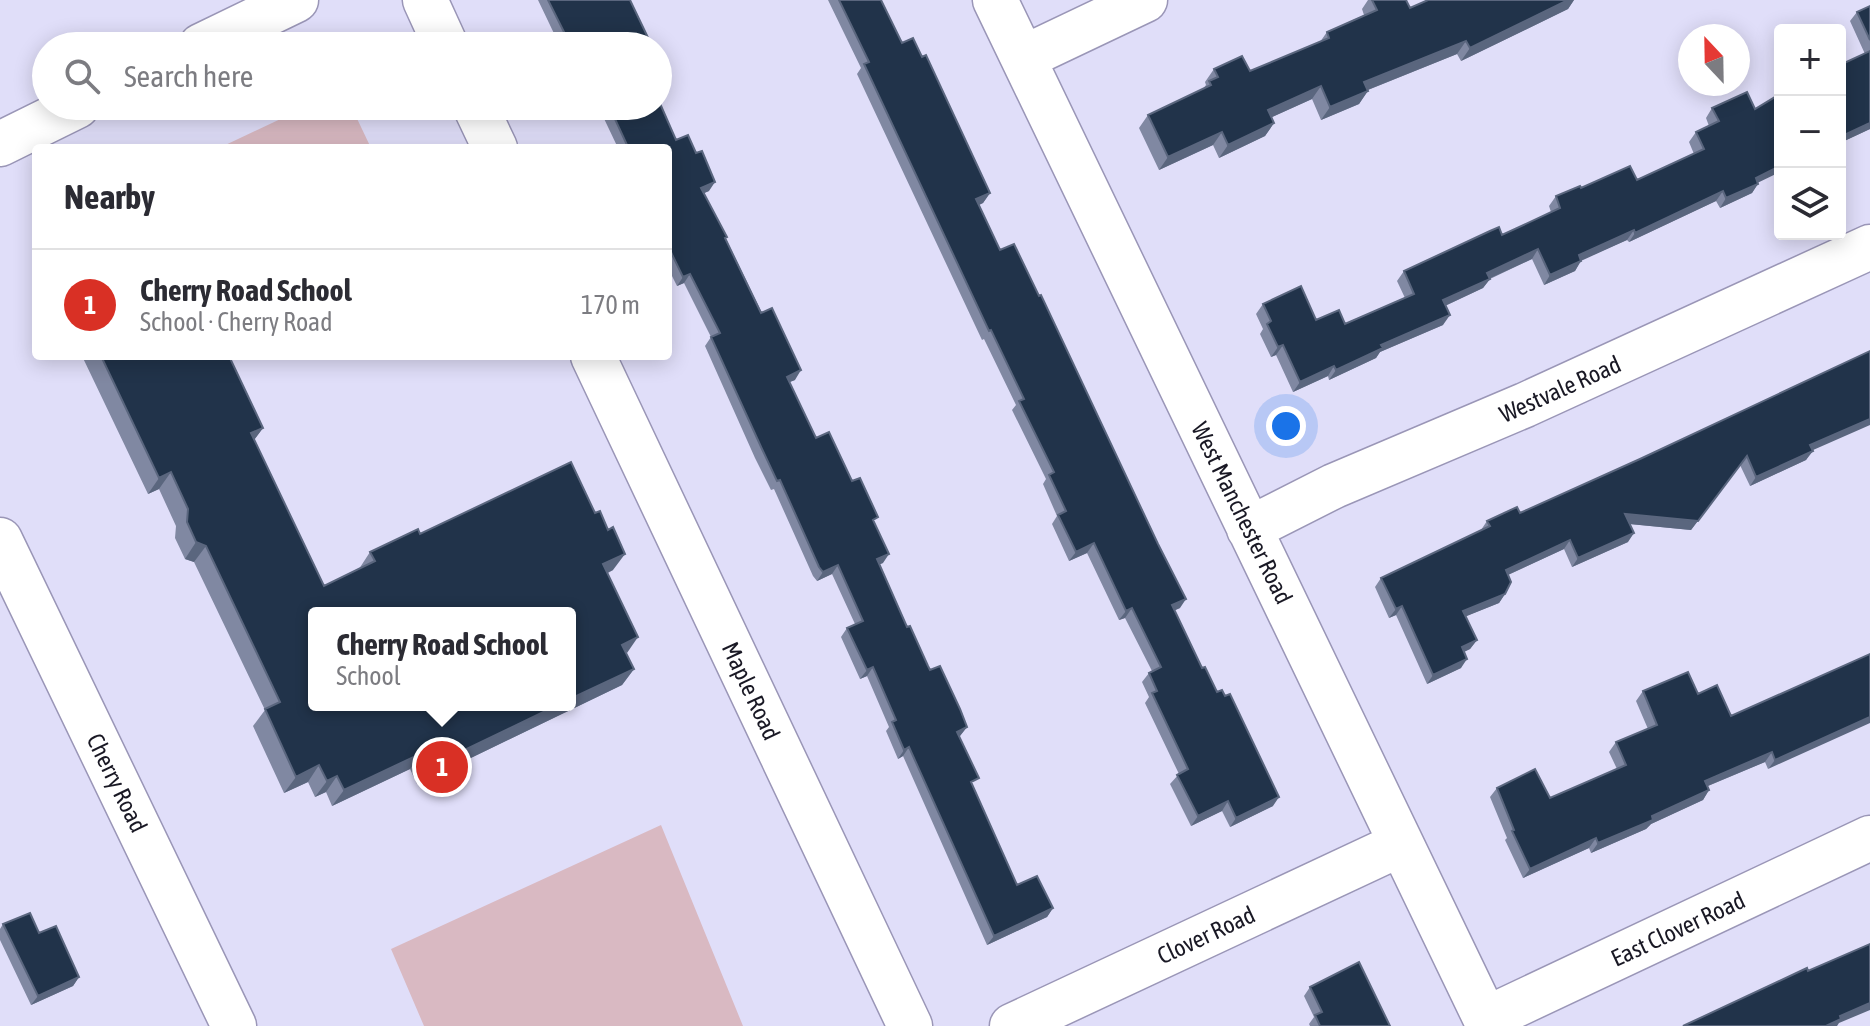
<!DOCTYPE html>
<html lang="en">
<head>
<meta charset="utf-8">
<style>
  :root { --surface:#fff; --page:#f2f2f3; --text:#2b2b33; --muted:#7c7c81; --line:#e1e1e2; --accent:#d93025 }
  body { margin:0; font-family:"Asap Condensed",sans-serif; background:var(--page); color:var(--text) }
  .controls { position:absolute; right:24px; top:24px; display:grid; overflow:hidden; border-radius:8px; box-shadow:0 4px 20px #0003 }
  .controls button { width:72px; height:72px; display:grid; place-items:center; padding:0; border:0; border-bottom:2px solid var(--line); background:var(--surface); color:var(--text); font:40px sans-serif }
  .compass { position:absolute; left:1678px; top:24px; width:72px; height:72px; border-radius:50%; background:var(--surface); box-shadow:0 4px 20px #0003; rotate:338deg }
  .you { position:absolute; left:1286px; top:426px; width:28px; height:28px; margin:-20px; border:6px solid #fff; border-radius:50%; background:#1a73e8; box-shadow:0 0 0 12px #1a73e833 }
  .badge { display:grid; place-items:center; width:52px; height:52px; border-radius:50%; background:var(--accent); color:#fff; font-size:26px; font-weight:700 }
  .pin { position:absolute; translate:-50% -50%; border:4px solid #fff; box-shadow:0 2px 8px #0006 }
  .popup { position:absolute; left:308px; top:607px; width:268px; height:104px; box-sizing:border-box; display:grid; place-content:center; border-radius:8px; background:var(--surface); filter:drop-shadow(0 2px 6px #0005); font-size:26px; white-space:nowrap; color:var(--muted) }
  .popup b { font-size:30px; color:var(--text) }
  .popup::after { content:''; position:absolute; left:50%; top:100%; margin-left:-16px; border:16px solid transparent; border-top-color:var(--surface) }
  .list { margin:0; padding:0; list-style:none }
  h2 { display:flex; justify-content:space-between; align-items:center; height:104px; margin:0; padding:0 32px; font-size:34px }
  h2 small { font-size:26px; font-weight:400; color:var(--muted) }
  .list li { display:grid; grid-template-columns:52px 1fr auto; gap:24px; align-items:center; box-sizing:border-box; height:112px; padding:0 32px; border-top:2px solid var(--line) }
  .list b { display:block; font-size:30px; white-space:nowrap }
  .list p { margin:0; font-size:26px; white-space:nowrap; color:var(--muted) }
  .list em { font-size:26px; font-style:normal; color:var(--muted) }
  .icon { flex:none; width:44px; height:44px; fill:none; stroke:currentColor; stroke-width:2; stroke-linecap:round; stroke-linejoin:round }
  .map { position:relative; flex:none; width:1870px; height:1026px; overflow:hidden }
  .search { position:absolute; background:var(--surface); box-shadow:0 4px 20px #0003; left:32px; top:32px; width:640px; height:88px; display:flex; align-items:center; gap:20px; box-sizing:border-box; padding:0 28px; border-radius:44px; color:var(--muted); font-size:30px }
  .panel { position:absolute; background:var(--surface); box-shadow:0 4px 20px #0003; left:32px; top:144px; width:640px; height:216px; border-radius:8px }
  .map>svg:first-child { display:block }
  .green { fill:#d9b9c2 }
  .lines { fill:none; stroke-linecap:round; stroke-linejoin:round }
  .minor-casing { stroke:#9a96b7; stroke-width:47 }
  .minor { stroke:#fff; stroke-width:44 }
  .wall { fill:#8088a2 }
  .shaded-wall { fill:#5a667e }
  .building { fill:#21334a; stroke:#5a667e; stroke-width:2 }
  .labels { text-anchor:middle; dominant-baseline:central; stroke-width:8; stroke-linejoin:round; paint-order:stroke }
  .street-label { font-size:24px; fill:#191824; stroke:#fff }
</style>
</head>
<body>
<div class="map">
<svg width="1870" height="1026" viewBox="0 0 1870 1026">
  <rect width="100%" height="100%" fill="#e0def9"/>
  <!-- green -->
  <path class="green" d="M308,106H351L371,148H219Z
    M661,825L743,1026H424L391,949Z"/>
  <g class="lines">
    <defs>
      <path id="minor" d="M425,0L446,46
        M995,0L1489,1026
        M201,46L296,0
        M1023,58L1145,0
        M475,106L495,148
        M0,144L77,106
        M593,356L910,1026
        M1249,529L1334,486L1525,405L1870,247
        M0,540L234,1026
        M1486,1019L1870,838
        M1012,1026L1401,844"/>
    </defs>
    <!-- minor casing -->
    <use href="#minor" class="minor-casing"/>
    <!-- minor -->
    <use href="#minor" class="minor"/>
  </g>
  <!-- wall -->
  <path class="wall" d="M538,0H630L652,46H560Z
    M828,0H881L902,43L990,193L983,203L979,205L1000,250L1180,608L1174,610L1202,668L1273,806L1230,827L1222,811L1191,826L1170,784L1179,774L1145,703L1149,697L1142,682L1149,673L1152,671L1125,618L1119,620L1087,553L1069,561L1052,524L1057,516L1043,484L1046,479L1012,410L1016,405L984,339L982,340L857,74L861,68Z
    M1368,0H1406L1410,8L1428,0H1574L1568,9L1461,61L1457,54L1368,90L1359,104L1321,120L1312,99L1272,117L1274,123L1265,136L1219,158L1213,145L1159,170L1139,128L1148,115L1203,89L1206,85L1205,82L1214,69L1250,71L1320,42L1327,32L1364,15L1362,9Z
    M1870,6V129L1840,143V65L1865,54L1850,21L1857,12Z
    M598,106H658L676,140L709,191L704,193L727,237L726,239L795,380L789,382L816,438L852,481L875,523L883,563L879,564L907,627L928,666L967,727L959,737L973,787L1017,885L1053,908L1047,917L987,945L903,756L898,759L886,731L889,727L867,676L860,679L841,637L847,628L855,624L832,574L817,581L813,576L774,489L771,490L755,458L705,346L711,337L684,283L677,286L668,268V148H618Z
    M1712,108L1758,183L1752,193L1720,208L1716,201L1629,242L1627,240L1581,260L1575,271L1544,285L1532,259L1490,279L1483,288L1445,306L1443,325L1380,352L1376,358L1329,380L1328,376L1293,392L1276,355L1271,357L1260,334L1263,329L1256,314L1263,304L1316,320L1345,324L1405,298L1397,281L1404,271L1502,235L1551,212L1549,206L1556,196L1581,188L1637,180L1694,154L1689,142L1696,132L1709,126L1706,118Z
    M82,356H229L263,428L254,440L324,586L359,569L370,552L420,534L613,570L608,573L626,654L634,669L622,685L417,784L410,769L332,806L326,792L315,797L308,782L284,793L253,726L265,710L194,562L185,559L175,538L176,526L159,489L148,494Z
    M1812,450L1806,460L1750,486L1740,465L1691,530L1630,524L1628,542L1572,567L1564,549L1508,575L1505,594L1499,603L1466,616L1477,640L1470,649L1464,652L1461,668L1427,684L1396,615L1389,618L1375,587L1381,578L1481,530L1487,521L1520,513L1640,459Z
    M1870,654L1768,769L1765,762L1708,786L1709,790L1703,800L1651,824L1646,829L1591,853L1589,848L1523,878L1505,840L1507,838L1490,797L1497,788L1550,798L1617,769L1609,752L1616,742L1648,729L1636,701L1643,691L1698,694L1731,716Z
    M3,924L39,933L79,977L73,986L31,1005L0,940V929Z
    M1310,987L1390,1026H1310L1309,1024L1314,1017L1304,996Z"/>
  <!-- shaded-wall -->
  <path class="shaded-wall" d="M1568,0H1574L1568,9L1461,61L1470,48Z
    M1466,41L1457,54L1355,95L1364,82Z
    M668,78L661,87L658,89V83Z
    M1321,86L1312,99L1259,123L1268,110Z
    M1368,91L1359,104L1321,120L1330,107Z
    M1274,123L1265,136L1219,158L1228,145Z
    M1870,123V129L1840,143V137Z
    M1222,132L1213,145L1159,170L1168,157Z
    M1780,166V172L1749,187L1756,178Z
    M715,182L709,191L695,197L701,188Z
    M1758,184L1752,193L1720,208L1726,198Z
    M1723,191L1716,201L1629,242L1635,233Z
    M990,193L983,203L970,209L976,199Z
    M1634,230L1627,240L1572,265L1579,255Z
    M1538,249L1532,259L1484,281L1490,279L1483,288L1436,310L1443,300L1487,273Z
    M1581,261L1575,271L1544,285L1550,275Z
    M690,274L684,283L677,286L683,277Z
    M1450,315L1443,325L1380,352L1376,358L1329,380L1336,370L1381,345Z
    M1283,345L1276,355L1271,357L1278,347Z
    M1334,366L1328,376L1293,392L1300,382Z
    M801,370L795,380L780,386L787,377Z
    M1870,419V425L1804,454L1810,445Z
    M263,428L251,444V433Z
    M1813,451L1806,460L1750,486L1756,477Z
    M1747,456L1691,530L1619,523L1625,514Z
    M171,472L159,489L148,494L159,478Z
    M1634,533L1628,542L1572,567L1578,558Z
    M1570,540L1564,549L1499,579L1506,570Z
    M196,542L206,546L194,562L185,559Z
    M1094,543L1087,553L1069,561L1076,552Z
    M625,554L613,570L592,580L603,564Z
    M889,554L883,563L871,568L877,559Z
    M838,565L832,574L817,581L823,572Z
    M1505,594L1499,603L1457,620L1463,611Z
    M1186,599L1180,608L1165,615L1172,605Z
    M1402,606L1396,615L1389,618L1396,609Z
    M1132,608L1125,618L1119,620L1126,611Z
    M638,637L627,653L622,645Z
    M1477,640L1470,649L1455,656L1462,647Z
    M1467,659L1461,668L1427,684L1433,675Z
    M873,667L867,676L860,679L867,670Z
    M634,669L622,685L417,784L429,767L558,705H570V699Z
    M1870,717V723L1768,769L1775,760Z
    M967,727L960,736L950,741L957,732Z
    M909,747L903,756L898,759L904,750Z
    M1772,752L1765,762L1698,790L1705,781Z
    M422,753L410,769L332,806L344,790Z
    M319,765L308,782L284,793L296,777Z
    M337,776L326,792L315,797L327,781Z
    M1709,790L1703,800L1651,824L1646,829L1591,853L1598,843L1652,816Z
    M1279,797L1273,806L1230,827L1236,818Z
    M1228,801L1222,811L1191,826L1198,816Z
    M1596,838L1589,848L1523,878L1530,869Z
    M1053,908L1047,917L987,945L994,936Z
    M79,977L73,986L31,1005L38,996Z
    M1870,1003V1010L1839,1023L1837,1026H1826L1840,1016Z"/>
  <!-- building -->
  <path class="building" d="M548,0H630L652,46H571Z
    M839,0H881L902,43L913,38L922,57L926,55L990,193L976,199L1000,250L1014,244L1039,296L1041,295L1158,544L1186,599L1172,605L1202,668L1205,667L1217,692L1222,690L1225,696L1230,694L1279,797L1236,818L1228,801L1198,816L1177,775L1188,769L1152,693L1157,691L1149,673L1161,667L1132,608L1126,611L1094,543L1076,552L1058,515L1066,511L1049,475L1054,472L1019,401L1024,399L991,330L989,331L864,64L869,62Z
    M1372,0H1406L1410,8L1428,0H1568L1470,48L1466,41L1364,82L1368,91L1330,107L1321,86L1268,110L1274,123L1228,145L1222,132L1168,157L1148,115L1211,85L1209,81L1218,77L1214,69L1242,56L1250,71L1329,38L1327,32L1377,10Z
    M1870,6V40L1857,12Z
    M1870,51V123L1840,137V65Z
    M658,58L668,78L658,83Z
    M1747,92L1755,109L1780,94V166L1756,178L1758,184L1726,198L1723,191L1635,233L1634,230L1579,255L1581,261L1550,275L1538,249L1487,273L1490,279L1443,300L1450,315L1381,345L1383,348L1336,370L1334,366L1300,382L1283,345L1278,347L1267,324L1271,321L1263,304L1301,286L1316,320L1339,310L1345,324L1414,294L1404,271L1490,231L1499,227L1502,235L1560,208L1556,196L1580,186L1581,188L1630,166L1637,180L1704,149L1696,132L1719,121L1712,108Z
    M658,99L676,140L688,135L696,153L702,151L715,182L701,188L727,237L725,238L761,313L772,308L801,370L787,377L816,438L829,432L852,481L860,478L878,517L873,520L889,554L877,559L907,627L910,626L928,666L930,670L940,666L960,709L967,727L957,732L979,778L971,782L1017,885L1037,876L1053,908L994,936L909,747L904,750L892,722L896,720L873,667L867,670L847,628L863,621L838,565L823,572L819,567L780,480L777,481L762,449L711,337L720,333L690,274L683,277L668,246V148H619L627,145L609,106H658Z
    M1870,351V419L1810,445L1813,451L1756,477L1747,456L1698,521L1625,514L1634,533L1578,558L1570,540L1506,570L1511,582L1505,594L1463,611L1477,640L1462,647L1467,659L1433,675L1402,606L1396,609L1381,578L1490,526L1487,521L1517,507L1520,513L1640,459Z
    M101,356H229L263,428L251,433L324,586L375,561L370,552L418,529L420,534L571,462L595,513L600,511L608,530L613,527L625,554L603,564L638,637L622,645L634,669L570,699V613H314V705H558L429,767L422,753L344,790L337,776L327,781L319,765L296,777L265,709L280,702L206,546L196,542L187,522L188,509L171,472L159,478Z
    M1870,654V717L1775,760L1772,752L1705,781L1709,790L1652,816L1653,820L1598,843L1596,838L1530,869L1512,831L1514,830L1497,788L1535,769L1550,798L1626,765L1616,742L1657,725L1643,691L1688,672L1698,694L1717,685L1731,716Z
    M30,913L39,933L56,926L79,977L38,996L3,924Z
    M1870,944V1003L1840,1016L1841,1019L1826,1026H1683L1807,968L1808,971Z
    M1359,962L1390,1026H1320L1315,1015L1322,1012L1310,987Z"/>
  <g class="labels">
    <!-- street labels -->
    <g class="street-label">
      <text transform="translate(1560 389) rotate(-24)">Westvale Road</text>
      <text transform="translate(1242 513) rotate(64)">West Manchester Road</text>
      <text transform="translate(751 691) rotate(65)">Maple Road</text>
      <text transform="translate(117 783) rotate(64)">Cherry Road</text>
      <text transform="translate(1678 929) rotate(-25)">East Clover Road</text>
      <text transform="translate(1206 935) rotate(-25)">Clover Road</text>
    </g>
  </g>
</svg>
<div class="controls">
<button>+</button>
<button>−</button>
<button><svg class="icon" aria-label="layers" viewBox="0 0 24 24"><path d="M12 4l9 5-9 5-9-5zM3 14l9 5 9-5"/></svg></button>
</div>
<svg class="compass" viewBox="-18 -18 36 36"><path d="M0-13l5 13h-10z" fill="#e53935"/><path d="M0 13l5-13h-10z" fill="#7c7c81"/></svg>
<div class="you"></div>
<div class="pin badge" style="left:442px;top:767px">1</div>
<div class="popup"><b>Cherry Road School</b>School</div>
<div class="search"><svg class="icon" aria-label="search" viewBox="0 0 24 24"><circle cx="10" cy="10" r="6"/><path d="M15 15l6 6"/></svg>Search here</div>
<section class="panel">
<h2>Nearby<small></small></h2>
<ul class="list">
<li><span class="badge">1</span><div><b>Cherry Road School</b><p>School · Cherry Road</p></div><em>170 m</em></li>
</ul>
</section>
</div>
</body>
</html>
